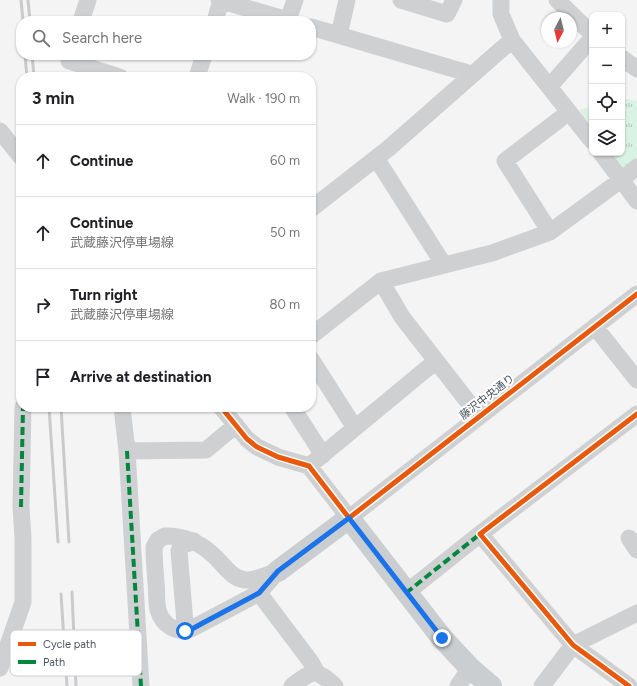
<!DOCTYPE html>
<html lang="en">
<head>
<meta charset="utf-8">
<style>
  :root { --surface:#fff; --page:#f2f2f2; --text:#202124; --muted:#757577; --line:#e0e0e0 }
  body { margin:0; font-family:Figtree,"Noto Sans JP",sans-serif; background:var(--page); color:var(--text) }
  .controls { position:absolute; right:12px; top:12px; display:grid; overflow:hidden; border-radius:8px; box-shadow:0 1px 3px #0004 }
  .controls button { width:36px; height:36px; display:grid; place-items:center; padding:0; border:0; border-bottom:1px solid var(--line); background:var(--surface); color:var(--text); font:20px sans-serif }
  .compass { position:absolute; left:541px; top:12px; width:36px; height:36px; border-radius:50%; background:var(--surface); box-shadow:0 1px 3px #0004; rotate:187deg }
  .stop { position:absolute; width:12px; height:12px; margin:-9px; border:3px solid #1a73e8; border-radius:50%; background:#fff }
  .stop.end { background:#1a73e8; border-color:#fff; box-shadow:0 1px 4px #0008 }
  .list { margin:0; padding:0; list-style:none }
  h2 { display:flex; justify-content:space-between; align-items:center; height:52px; margin:0; padding:0 16px; font-size:17px }
  h2 small { font-size:13px; font-weight:400; color:var(--muted) }
  .list li { display:grid; grid-template-columns:26px 1fr auto; gap:12px; align-items:center; box-sizing:border-box; height:72px; padding:0 16px; border-top:1px solid var(--line) }
  .list b { display:block; font-size:15px; white-space:nowrap }
  .list p { margin:0; font-size:13px; white-space:nowrap; color:var(--muted) }
  .list em { font-size:13px; font-style:normal; color:var(--muted) }
  .icon { flex:none; width:22px; height:22px; fill:none; stroke:currentColor; stroke-width:2; stroke-linecap:round; stroke-linejoin:round }
  .map { position:relative; flex:none; width:637px; height:686px; overflow:hidden }
  .search { position:absolute; background:var(--surface); box-shadow:0 1px 3px #0004; left:16px; top:16px; width:300px; height:44px; display:flex; align-items:center; gap:10px; box-sizing:border-box; padding:0 14px; border-radius:16px; color:var(--muted); font-size:15px }
  .panel { position:absolute; background:var(--surface); box-shadow:0 1px 3px #0004; left:16px; top:72px; width:300px; height:340px; border-radius:16px }
  .map>svg:first-child { display:block }
  .park { fill:url(#park-tufts) }
  .lines { fill:none; stroke-linecap:round; stroke-linejoin:round }
  .minor { stroke:#ced0d2; stroke-width:17 }
  .major { stroke:#caced1; stroke-width:22 }
  .rail { stroke:#c9cacc; stroke-width:3 }
  .quiet { stroke:#00873e; stroke-width:4; stroke-dasharray:8 4; stroke-linecap:butt }
  .cycleway-casing { stroke:#fff; stroke-width:8 }
  .cycleway { stroke:#e8590c; stroke-width:5 }
  .route { stroke:#1a73e8; stroke-width:5 }
  .labels { text-anchor:middle; dominant-baseline:central; stroke-width:4; stroke-linejoin:round; paint-order:stroke }
  .street-label { font-size:11px; fill:#4a5661; stroke:#fff }
  .key { fill:#fff; stroke:#c9ccd0; stroke-width:1 }
  .key-label { font-size:11px; fill:#4a5661 }
</style>
</head>
<body>
<div class="map">
<svg width="637" height="686" viewBox="0 0 637 686">
  <defs>
    <pattern id="park-tufts" width="24" height="20" patternUnits="userSpaceOnUse"><rect width="24" height="20" fill="#d9f2e3"/><path d="M3 7l-1-3M5 7V3M7 7l1-3M15 17l-1-3M17 17v-4M19 17l1-3" fill="none" stroke="#b2c7bb"/></pattern>
  </defs>
  <rect width="100%" height="100%" fill="#f4f4f4"/>
  <!-- park -->
  <path class="park" d="M628,99L637,101V158L622,168L611,153H622V101Z
    M592,107V127L579,110Z"/>
  <g class="lines">
    <!-- minor -->
    <path class="minor" d="M219,0L291,21
      M401,0L447,14L454,0
      M501,0V14L512,40L592,141
      M557,0L592,34
      M288,20L295,0
      M81,21L88,0
      M215,21L221,0
      M311,27L471,74
      M339,35L347,0
      M70,55L69,61L120,77
      M622,58L637,69
      M197,77L204,55
      M550,86L592,38
      M0,131L21,157
      M601,153L637,201
      M376,158L444,265
      M311,209L389,148L512,40
      M550,232L505,161L569,112
      M381,281L402,317L479,416
      M595,327L637,380
      M311,336L381,281L492,253L550,232L621,180L637,167
      M311,359L355,428
      M122,407L127,451L206,450L236,425
      M221,407L247,439L257,447L278,457L309,466L349,518L637,294
      M292,407L323,455
      M127,451L141,686
      M309,466L436,361
      M480,534L573,645L629,686
      M165,536C183,536 198,541 212,554C223,563 230,578 245,580C255,581 268,574 278,571L259,593L191,629C176,633 163,626 158,610C156,601 157,591 156,582C155,570 154,559 154,547L158,540Z
      M629,538L637,550
      M259,593L311,662L317,673
      M406,593L480,534L637,414
      M191,629L186,626L185,623L179,551L181,546L194,541
      M0,668L23,602V538L21,507L23,407
      M292,686C313,670 315,668 335,686
      M458,686L470,668
      M542,686L573,645L637,613"/>
    <!-- major -->
    <path class="major" d="M278,571L349,518L442,638L470,668L491,686"/>
    <!-- rail -->
    <path class="rail" d="M21,0L23,21
      M28,0L30,21
      M25,55L27,77
      M32,55L34,77
      M49,407L58,542
      M61,407L69,542
      M72,592L76,686
      M61,594L67,686"/>
    <!-- quiet -->
    <path class="quiet" d="M127,451L141,686
      M21,507L23,407
      M406,593L480,534"/>
    <defs>
      <path id="cycleway" d="M221,407L247,439L257,447L278,457L309,466L349,518L637,294
        M629,686L573,645L480,534L637,414"/>
    </defs>
    <!-- cycleway casing -->
    <use href="#cycleway" class="cycleway-casing"/>
    <!-- cycleway -->
    <use href="#cycleway" class="cycleway"/>
  </g>
  <g class="lines">
    <!-- route -->
    <path class="route" d="M185,631L192,629L201,624L259,593L278,571L349,518L442,638"/>
  </g>
  <g class="labels">
    <!-- street labels -->
    <g class="street-label">
      <text transform="translate(487 397) rotate(-38)">藤沢中央通り</text>
    </g>
  </g>
  <!-- legend -->
  <rect x="10" y="630" width="132" height="46" rx="6" class="key"/>
  <rect x="18" y="642" width="18" height="4" fill="#e8590c"/>
  <rect x="18" y="660" width="18" height="4" fill="#00873e"/>
  <g class="key-label">
    <text x="43" y="648">Cycle path</text>
    <text x="43" y="666">Path</text>
  </g>
</svg>
<div class="controls">
<button>+</button>
<button>−</button>
<button><svg class="icon" aria-label="locate" viewBox="0 0 24 24"><circle cx="12" cy="12" r="6"/><path d="M12 2v4M12 18v4M2 12h4M18 12h4"/></svg></button>
<button><svg class="icon" aria-label="layers" viewBox="0 0 24 24"><path d="M12 4l9 5-9 5-9-5zM3 14l9 5 9-5"/></svg></button>
</div>
<svg class="compass" viewBox="-18 -18 36 36"><path d="M0-13l5 13h-10z" fill="#e53935"/><path d="M0 13l5-13h-10z" fill="#757577"/></svg>
<div class="stop" style="left:185px;top:631px"></div>
<div class="stop end" style="left:442px;top:638px"></div>
<div class="search"><svg class="icon" aria-label="search" viewBox="0 0 24 24"><circle cx="10" cy="10" r="6"/><path d="M15 15l6 6"/></svg>Search here</div>
<section class="panel">
<h2>3 min<small>Walk · 190 m</small></h2>
<ul class="list">
<li><svg class="icon" aria-label="ahead" viewBox="0 0 24 24"><path d="M12 20V5M6 11l6-6 6 6"/></svg><div><b>Continue</b></div><em>60 m</em></li>
<li><svg class="icon" aria-label="ahead" viewBox="0 0 24 24"><path d="M12 20V5M6 11l6-6 6 6"/></svg><div><b>Continue</b><p>武蔵藤沢停車場線</p></div><em>50 m</em></li>
<li><svg class="icon" aria-label="right" viewBox="0 0 24 24"><path d="M7 20v-9h11M14 6l5 5-5 5"/></svg><div><b>Turn right</b><p>武蔵藤沢停車場線</p></div><em>80 m</em></li>
<li><svg class="icon" aria-label="arrive" viewBox="0 0 24 24"><path d="M6 21V4h12l-3 4 3 4H6"/></svg><div><b>Arrive at destination</b></div></li>
</ul>
</section>
</div>
</body>
</html>
